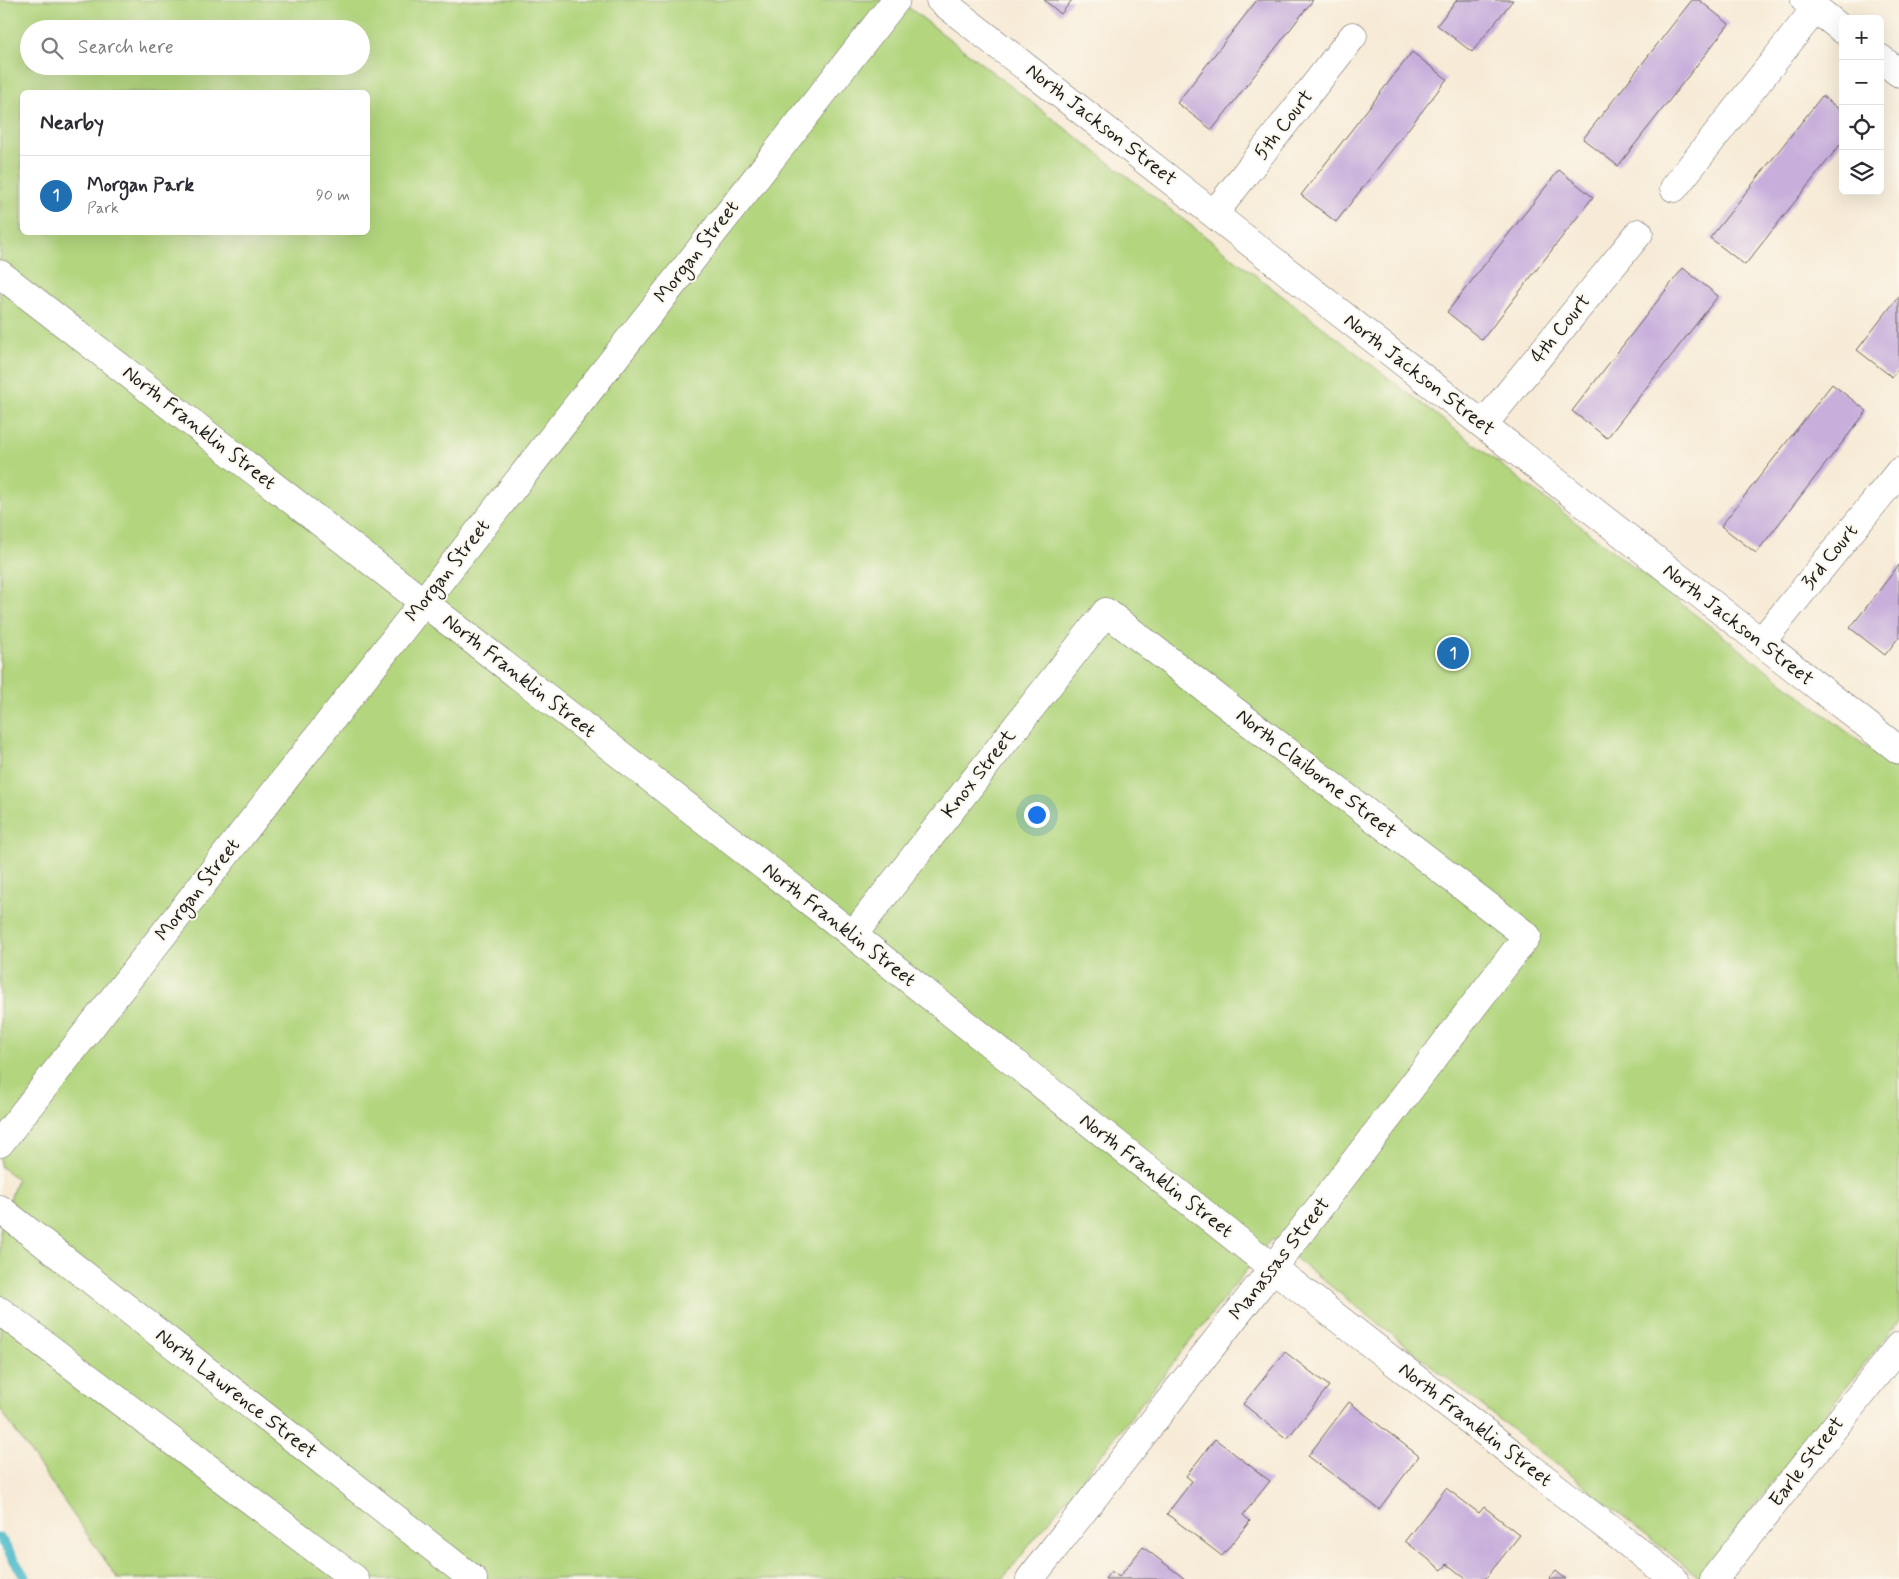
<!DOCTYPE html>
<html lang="en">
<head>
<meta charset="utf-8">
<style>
  :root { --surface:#fff; --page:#f2f2f3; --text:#2b2b33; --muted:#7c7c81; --line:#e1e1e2; --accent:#1f6fb2 }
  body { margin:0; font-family:Mynerve,sans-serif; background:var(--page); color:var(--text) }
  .controls { position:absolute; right:15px; top:15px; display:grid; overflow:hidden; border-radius:8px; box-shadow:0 5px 20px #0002 }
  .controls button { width:45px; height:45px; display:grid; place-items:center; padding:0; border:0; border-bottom:1px solid var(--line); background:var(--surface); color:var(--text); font:25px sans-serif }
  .you { position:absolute; left:1036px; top:814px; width:18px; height:18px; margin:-12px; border:4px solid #fff; border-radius:50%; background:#1a73e8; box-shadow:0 0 0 8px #1a73e833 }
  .badge { display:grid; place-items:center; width:32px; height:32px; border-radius:50%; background:var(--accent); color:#fff; font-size:16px; font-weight:700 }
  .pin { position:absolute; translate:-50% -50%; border:2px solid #fff; box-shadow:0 1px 5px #0006 }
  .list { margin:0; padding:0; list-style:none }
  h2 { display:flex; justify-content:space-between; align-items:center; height:65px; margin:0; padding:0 20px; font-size:21px }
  h2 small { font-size:16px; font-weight:400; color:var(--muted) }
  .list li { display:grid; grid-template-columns:32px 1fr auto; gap:15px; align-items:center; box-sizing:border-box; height:80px; padding:0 20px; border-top:1px solid var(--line) }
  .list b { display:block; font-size:19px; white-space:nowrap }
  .list p { margin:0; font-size:16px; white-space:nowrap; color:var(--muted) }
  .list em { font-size:16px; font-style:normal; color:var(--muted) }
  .icon { flex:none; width:28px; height:28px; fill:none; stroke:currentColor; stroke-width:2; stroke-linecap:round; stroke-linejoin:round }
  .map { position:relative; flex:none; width:1899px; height:1579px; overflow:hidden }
  .search { position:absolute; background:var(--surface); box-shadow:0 5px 20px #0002; left:20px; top:20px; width:350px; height:55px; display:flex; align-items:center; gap:12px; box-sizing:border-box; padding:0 18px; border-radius:28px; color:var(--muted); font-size:19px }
  .panel { position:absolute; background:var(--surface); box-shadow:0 5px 20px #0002; left:20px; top:90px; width:350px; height:145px; border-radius:8px }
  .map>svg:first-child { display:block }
  .green { fill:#b2d57e; stroke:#67784d; fill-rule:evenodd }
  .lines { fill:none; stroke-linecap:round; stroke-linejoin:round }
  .stream { stroke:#50bccb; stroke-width:10 }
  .building { fill:#c7aedb }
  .minor-casing { stroke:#69645d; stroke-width:29 }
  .minor { stroke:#fff; stroke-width:28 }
  .labels { text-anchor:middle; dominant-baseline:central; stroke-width:4; stroke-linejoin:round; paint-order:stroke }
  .street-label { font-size:20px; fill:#1c1c1c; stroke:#fbf7ec }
</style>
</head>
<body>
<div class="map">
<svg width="1899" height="1579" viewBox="0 0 1899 1579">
  <rect width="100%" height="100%" fill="#fbf7ec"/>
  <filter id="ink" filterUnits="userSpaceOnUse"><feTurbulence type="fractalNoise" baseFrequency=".02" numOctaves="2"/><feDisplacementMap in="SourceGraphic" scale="10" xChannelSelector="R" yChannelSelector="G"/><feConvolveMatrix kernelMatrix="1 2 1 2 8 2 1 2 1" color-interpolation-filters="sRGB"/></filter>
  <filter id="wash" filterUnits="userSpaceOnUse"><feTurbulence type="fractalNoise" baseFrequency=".0096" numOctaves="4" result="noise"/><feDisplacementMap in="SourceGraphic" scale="20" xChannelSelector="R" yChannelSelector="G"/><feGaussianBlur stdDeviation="1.12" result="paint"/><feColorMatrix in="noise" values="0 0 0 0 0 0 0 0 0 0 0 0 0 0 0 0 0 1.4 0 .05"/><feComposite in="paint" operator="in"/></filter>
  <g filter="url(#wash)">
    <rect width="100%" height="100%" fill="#f7ebd7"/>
    <!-- green -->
    <path class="green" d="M0,0H899L1899,772V1320L1699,1577L1271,1239L1003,1579H118L0,1409V1229L17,1179L0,1166ZM29,29H361V66H29ZM22,92H368V232H22Z"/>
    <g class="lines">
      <!-- stream -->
      <path class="stream" d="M0,1538L26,1579"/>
    </g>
    <g id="blocks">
      <!-- building -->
      <path class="building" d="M1044,0H1072L1061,14Z
        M1257,0H1313L1212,130L1177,103Z
        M1457,0H1513L1472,52L1437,25Z
        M1692,0H1699L1729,24L1618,166L1583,139Z
        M1412,52L1447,79L1336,222L1301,195Z
        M1822,96L1843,112V141L1745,265L1710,238Z
        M1559,170L1593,197L1482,340L1447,312Z
        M1683,268L1718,296L1607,438L1572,411Z
        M1899,296V368L1892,377L1857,350Z
        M1832,384L1867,411L1756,553L1721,526Z
        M1899,565V637L1885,655L1850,628Z
        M1285,1352L1329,1386L1287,1439L1243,1404Z
        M1349,1402L1419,1456L1379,1509L1308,1456Z
        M1215,1439L1270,1481L1243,1515L1250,1521L1222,1556L1167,1514L1192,1481L1186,1476Z
        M1446,1488L1479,1513L1484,1507L1520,1535L1485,1579H1466L1447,1564L1442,1570L1405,1541Z
        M1143,1547L1185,1579H1105L1111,1571L1119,1577Z
        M1556,1571L1566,1579H1549Z"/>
    </g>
  </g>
  <g filter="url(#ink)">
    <use href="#blocks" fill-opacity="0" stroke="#69645d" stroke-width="1"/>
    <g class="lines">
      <defs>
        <path id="minor" d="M940,0L1899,750
          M1805,0L1843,30
          M1880,58L1899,73
          M1674,188L1815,9
          M1214,214L1353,36
          M0,274L853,935L1273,1268L1674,1579
          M1483,425L1639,233
          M1761,642L1899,472
          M853,935L1106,612L1527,936L1273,1268L1030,1579
          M0,1143C299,762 596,380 896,0
          M0,1209L473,1579
          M0,1311L355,1579
          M1714,1579L1899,1346"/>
      </defs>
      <!-- minor casing -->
      <use href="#minor" class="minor-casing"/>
      <!-- minor -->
      <use href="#minor" class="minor"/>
    </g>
  </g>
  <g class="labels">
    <!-- street labels -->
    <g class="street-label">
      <text transform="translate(1101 125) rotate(38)">North Jackson Street</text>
      <text transform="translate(1284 125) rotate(-52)">5th Court</text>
      <text transform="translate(697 252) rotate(-52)">Morgan Street</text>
      <text transform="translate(1561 329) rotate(-51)">4th Court</text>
      <text transform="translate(1419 375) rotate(38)">North Jackson Street</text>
      <text transform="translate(199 428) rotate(38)">North Franklin Street</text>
      <text transform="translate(1830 557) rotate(-51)">3rd Court</text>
      <text transform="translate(448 571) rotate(-52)">Morgan Street</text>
      <text transform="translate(1738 625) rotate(38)">North Jackson Street</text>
      <text transform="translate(519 676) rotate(38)">North Franklin Street</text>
      <text transform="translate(979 774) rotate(-52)">Knox Street</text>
      <text transform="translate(1316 774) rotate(38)">North Claiborne Street</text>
      <text transform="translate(198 890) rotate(-52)">Morgan Street</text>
      <text transform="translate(839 925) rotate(38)">North Franklin Street</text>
      <text transform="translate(1156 1176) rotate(38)">North Franklin Street</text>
      <text transform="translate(1280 1259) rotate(-52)">Manassas Street</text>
      <text transform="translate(236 1394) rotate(38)">North Lawrence Street</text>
      <text transform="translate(1475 1425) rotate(38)">North Franklin Street</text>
      <text transform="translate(1807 1462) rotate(-52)">Earle Street</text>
    </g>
  </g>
</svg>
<div class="controls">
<button>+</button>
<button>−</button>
<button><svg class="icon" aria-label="locate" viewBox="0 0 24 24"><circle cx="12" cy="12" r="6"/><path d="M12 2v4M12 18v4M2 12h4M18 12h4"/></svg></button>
<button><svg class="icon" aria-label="layers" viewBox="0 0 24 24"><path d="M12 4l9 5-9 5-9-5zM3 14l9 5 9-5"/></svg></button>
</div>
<div class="you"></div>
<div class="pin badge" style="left:1453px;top:653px">1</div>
<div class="search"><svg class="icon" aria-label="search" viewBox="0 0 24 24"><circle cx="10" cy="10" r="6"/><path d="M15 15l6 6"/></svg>Search here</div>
<section class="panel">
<h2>Nearby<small></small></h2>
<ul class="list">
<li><span class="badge">1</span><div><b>Morgan Park</b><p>Park</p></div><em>90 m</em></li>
</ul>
</section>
</div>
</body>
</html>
